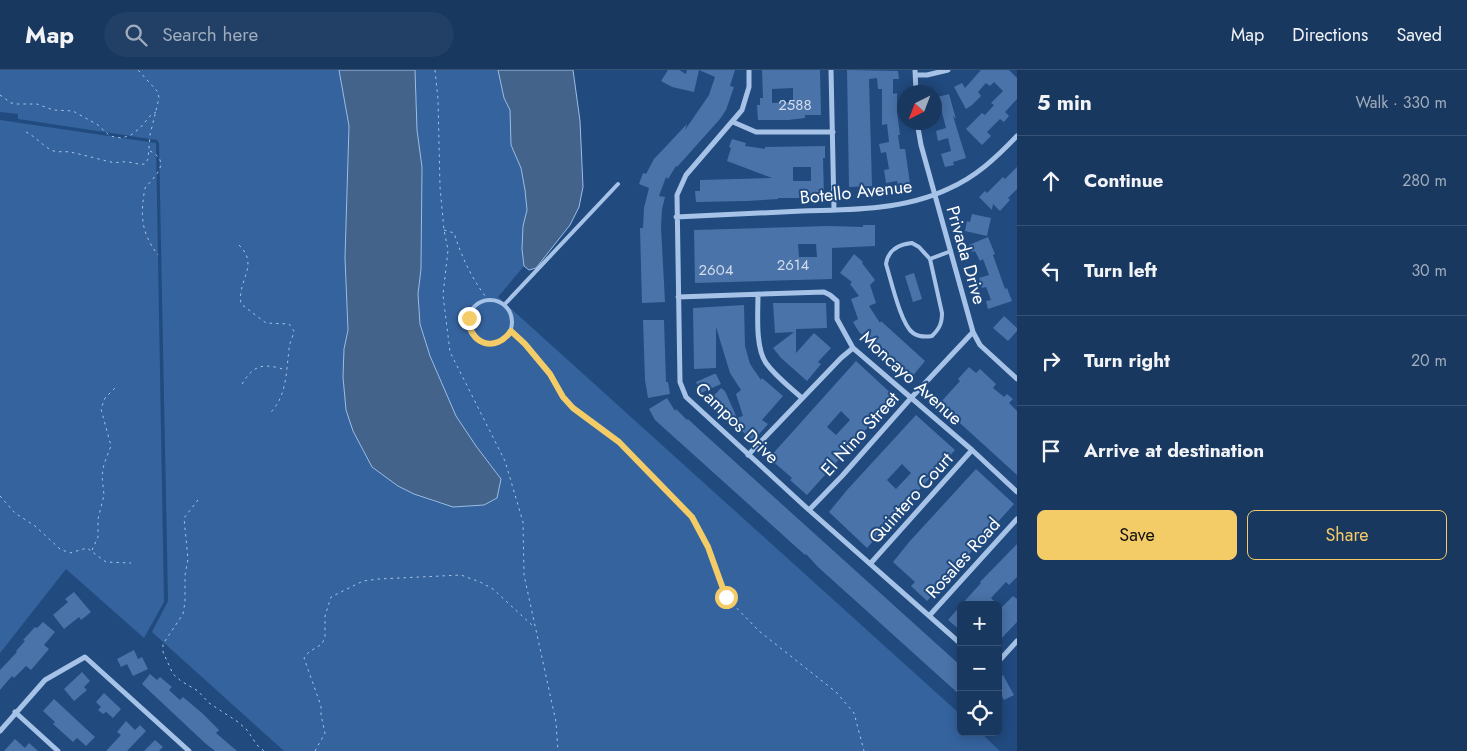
<!DOCTYPE html>
<html lang="en">
<head>
<meta charset="utf-8">
<style>
  :root { --surface:#19385f; --page:#223f65; --text:#f1f3f6; --muted:#9facbd; --line:#375274; --accent:#f4cc67 }
  body { margin:0; font-family:Jost,sans-serif; background:var(--page); color:var(--text) }
  .controls { position:absolute; right:15px; bottom:15px; display:grid; overflow:hidden; border-radius:8px; box-shadow:0 2px 12px #0003 }
  .controls button { width:45px; height:45px; display:grid; place-items:center; padding:0; border:0; border-bottom:1px solid var(--line); background:var(--surface); color:var(--text); font:25px sans-serif }
  .compass { position:absolute; left:897px; top:15px; width:45px; height:45px; border-radius:50%; background:var(--surface); box-shadow:0 2px 12px #0003; rotate:222deg }
  .stop { position:absolute; width:15px; height:15px; margin:-11px; border:4px solid #f4cc67; border-radius:50%; background:#fff }
  .stop.end { background:#f4cc67; border-color:#fff; box-shadow:0 1px 5px #0008 }
  .list { margin:0; padding:0; list-style:none }
  h2 { display:flex; justify-content:space-between; align-items:center; height:65px; margin:0; padding:0 20px; font-size:21px }
  h2 small { font-size:16px; font-weight:400; color:var(--muted) }
  .list li { display:grid; grid-template-columns:32px 1fr auto; gap:15px; align-items:center; box-sizing:border-box; height:90px; padding:0 20px; border-top:1px solid var(--line) }
  .list b { display:block; font-size:19px; white-space:nowrap }
  .list em { font-size:16px; font-style:normal; color:var(--muted) }
  .actions { display:flex; gap:10px; padding:15px 20px }
  .actions a { flex:1; padding:11px 0; border:1px solid var(--accent); border-radius:8px; text-align:center; font-size:18px; color:var(--accent) }
  .actions .main { background:var(--accent); color:#111 }
  .icon { flex:none; width:28px; height:28px; fill:none; stroke:currentColor; stroke-width:2; stroke-linecap:round; stroke-linejoin:round }
  .map { position:relative; flex:none; width:1017px; height:681px; overflow:hidden }
  header { display:flex; align-items:center; gap:30px; box-sizing:border-box; height:70px; padding:0 25px; background:var(--surface); border-bottom:1px solid var(--line) }
  header strong { font-size:24px }
  nav { display:flex; gap:28px; margin-inline-start:auto; font-size:18px }
  .search { width:350px; height:45px; background:var(--page); display:flex; align-items:center; gap:12px; box-sizing:border-box; padding:0 18px; border-radius:28px; color:var(--muted); font-size:19px }
  main { display:flex }
  aside { flex:1; background:var(--surface) }
  .map>svg:first-child { display:block }
  .green { fill:#35639e }
  .water { fill:#44638a; stroke:#9abee9 }
  .building { fill:#4a73a9; fill-rule:evenodd }
  .lines { fill:none; stroke-linecap:round; stroke-linejoin:round }
  .path { stroke:#a6c3e7; stroke-width:1; stroke-dasharray:2.5 4; stroke-linecap:butt }
  .service { stroke:#a6c3e7; stroke-width:4 }
  .minor { stroke:#a6c3e7; stroke-width:5 }
  .route { stroke:#f4cc67; stroke-width:6 }
  .labels { text-anchor:middle; dominant-baseline:central; stroke-width:4; stroke-linejoin:round; paint-order:stroke }
  .number-label { font-size:15px; fill:#d2dcea }
  .street-label { font-size:18px; fill:#fff; stroke:#214a7f }
</style>
</head>
<body>
<header>
<strong>Map</strong>
<div class="search"><svg class="icon" aria-label="search" viewBox="0 0 24 24"><circle cx="10" cy="10" r="6"/><path d="M15 15l6 6"/></svg>Search here</div>
<nav><a>Map</a><a>Directions</a><a>Saved</a></nav>
</header>
<main>
<div class="map">
<svg width="1017" height="681" viewBox="0 0 1017 681">
  <rect width="100%" height="100%" fill="#214a7f"/>
  <!-- green -->
  <path class="green" d="M0,0H339L349,56L345,188L348,260L344,279L353,361L372,397L398,416L432,431L453,437L484,435L501,409L476,376L456,346L430,286L420,254L418,224L421,199L422,97L417,60L415,0H498L504,28L510,40L511,75L521,98L525,120L527,140L523,156L522,179L524,196L498,227L961,645V662H980L1000,681H284L152,562L168,531L159,73L157,70L18,49V44L0,42Z
    M0,50L156,73L164,532L144,568L66,499L0,583Z"/>
  <!-- water -->
  <path class="water" d="M339,0H415L417,60L422,97L421,199L418,224L420,254L430,286L456,346L476,376L501,409L497,428L484,435L453,437L414,424L398,416L372,397L353,361L346,340L343,307L344,279L348,260L345,188L349,56Z
    M498,0H573L580,51L583,117L579,137L570,155L536,198L529,200L524,196L522,179L523,156L527,140L525,120L521,98L511,75L510,40L504,28Z"/>
  <!-- building -->
  <path class="building" d="M668,0H679L686,4L687,0H699L694,22L672,17L661,11Z
    M699,0H735L730,16L734,17L726,40L720,49L677,97L676,96L668,109L666,107L659,126L665,127L662,139L661,157L665,232L642,233L640,158H643L644,138L649,118L639,114L643,103L646,104L654,89L687,54L685,60L709,25L715,7Z
    M762,0H820L821,45H805V48L788,50H758L757,35H760V28H763ZM793,18V32L772,33V19Z
    M847,0L898,1L899,9H893V24L897,23V42L900,65H898L900,79H905L910,113L898,115L897,111L886,113L884,100L889,99L886,82L881,83L879,74L889,72L887,54L882,55V19H878L877,8L869,9L872,116L849,117Z
    M981,0H1009L1017,8V29L1005,42L1009,46L1004,52L1000,49L987,62L991,66L982,75L966,59L982,43L985,45L994,35L991,33L1003,21L994,12L990,16L986,13L978,22L981,26L972,35L966,39L954,17L962,13L965,18Z
    M949,24L956,49L953,46L966,88L953,92L954,95L945,97L941,84L951,81L948,68L938,71L936,61L946,58L941,39L937,41L934,28Z
    M732,69L746,73L745,76L765,79V77L825,76V88H823L824,128H778V129L747,131L696,132L695,121H700V110L772,108L727,91L731,78L729,77ZM793,97H811V111H793Z
    M1017,97V119L1008,128L1010,130L1000,141L993,134L992,140L979,127L985,121L987,123L1003,107L1005,109Z
    M972,144L991,148L987,166L965,161L967,151L970,152Z
    M863,155H875V176L832,178V209L695,213L694,160L828,156L863,157ZM798,174H816L817,187H799Z
    M988,167L995,184L993,185L1005,219L1007,218L1012,231L988,239L986,231L991,230L986,217L982,218L979,208L989,205L983,189L980,191L975,181L972,182L969,175Z
    M854,184L863,192L862,193L875,210L870,215L876,233L869,236L880,253L881,251L925,291L911,308L859,262L853,252L858,249L851,229L859,226L850,214L852,212L840,203Z
    M914,203L922,229L913,232L905,206Z
    M773,233H826L827,258L796,259V283L814,263L831,278L818,292L821,294L807,311L781,288L773,278L794,262L775,263Z
    M744,235L745,276L750,294L761,310L762,308L783,326L762,350L768,354L753,371L709,331L721,318L725,321L737,348L743,346L736,324L741,320L730,303L716,257V298L694,299L693,238Z
    M1004,246L1017,258V261L1008,271L993,258Z
    M643,250H664L666,312H668L670,324L648,328L645,310Z
    M856,291L895,327L807,425L790,410L792,408L769,388ZM841,341L850,350L836,365L827,357Z
    M969,297L976,303L980,299L996,314L993,318L1004,327L1007,324L1013,329L1009,333L1017,341V405L939,334L960,311L958,309Z
    M714,304H716L721,314L701,323L696,312Z
    M667,328L675,341L676,339L687,350L688,349L702,362L961,596V626L818,497L806,484L805,485L655,350L649,339Z
    M916,345L955,380L867,478L829,442L847,420ZM902,394L911,403L896,419L887,410Z
    M976,399L1014,434L927,531L911,516L915,512L893,492L910,471Z
    M1017,474V507L1009,515L1006,512L991,528L998,535H961L981,513L980,512Z
    M74,522L91,542L81,550L79,547L64,559L53,545L68,532L65,529Z
    M1013,526L1017,529V552L998,572V541Z
    M961,535V561L948,550Z
    M43,552L55,562L44,575L49,579L31,600L26,596L14,608L12,606L0,620V600L17,582L16,581L25,571L23,570L35,557L37,558Z
    M134,580L138,589L142,587L148,599L133,606L127,594L121,597L117,589Z
    M82,602L90,611L84,617L87,620L74,631L64,619Z
    M150,604L157,610L160,607L172,617L169,620L180,630L183,627L202,643L219,660L216,663L237,681H215L206,674L142,614Z
    M1003,605L1014,625L1004,630L998,619V608Z
    M104,623L121,639L113,648L106,642L103,644L98,640L101,637L96,632Z
    M54,629L95,667L86,676L77,668L73,672L53,654L55,652L43,641Z
    M126,651L135,660L140,655L146,661L127,681H106L121,665L117,662Z
    M15,669L25,678L29,673L38,681H4Z
    M155,670L163,677L159,681H144Z"/>
  <g class="lines">
    <!-- path -->
    <path class="path" d="M435,0L438,29L440,117L444,160L448,180L443,225L450,282L505,391L523,452L524,505L556,652L558,681
      M0,25L11,33L17,34H37L53,40L73,41L98,55L110,66L115,67L122,68L131,65L140,58L151,45L156,42
      M26,62C36,67 42,75 51,80C57,83 64,81 70,82C84,85 98,89 111,92C116,94 121,91 126,92C133,92 138,95 145,94L148,89L150,65L159,28L158,22L138,0
      M150,81C172,92 155,106 145,118C140,145 141,163 158,185
      M444,160L454,163C462,188 472,209 488,230
      M239,175C260,196 237,209 241,234L266,253L289,254L294,261C293,267 289,273 289,280C286,302 287,325 271,342
      M511,261L525,274L550,304L563,327L573,338L619,373L692,447L708,477L726,527L759,561L836,622L854,643L864,681
      M242,314C254,294 264,293 286,300
      M0,426L15,443L35,456L60,479L70,483L87,478L106,492L131,493
      M198,430L184,448L188,489L185,505V532L183,544L163,574V582L173,604L181,611L198,621L209,633L238,652L247,660L257,675L264,681
      M92,480L98,467V449L104,425L102,406L104,394L111,376L101,339L105,328L116,317
      M315,681L325,663L321,645V636L304,588L309,582L322,574L325,567V546L331,527L363,511L379,509L461,505L480,512L493,519L534,557"/>
    <!-- service -->
    <path class="service" d="M912,173L919,177L930,189L942,243C942,254 939,259 932,266C926,267 919,267 913,263C901,255 891,210 886,194C888,180 899,174 912,173Z
      M930,189L951,181
      M468 252a22 22 0 1 1 44 0a22 22 0 1 1-44 0Z
      M504,235L618,114"/>
    <!-- minor -->
    <path class="minor" d="M749,0V17L742,40L686,105L677,125L680,312L686,327L809,440L961,574
      M831,0L834,140
      M915,0L916,22
      M916,5H927L948,0
      M733,52L756,62H833
      M917,52L921,75L973,262L980,275L1017,309
      M676,147C718,145 760,143 802,141C850,140 904,140 948,119C976,107 997,87 1017,66
      M758,224C758,244 755,277 766,293C776,307 790,317 802,328
      M678,227L824,222L830,225L837,231V249L853,278L972,380L1017,422
      M748,385L841,288L853,278
      M809,440L842,406L911,328L973,262
      M870,494L972,380
      M929,546L1017,449
      M998,592L1017,571
      M15,642L58,681
      M0,661L45,610L85,587L189,681"/>
  </g>
  <g class="lines">
    <!-- route -->
    <path class="route" d="M469,248C469,275 496,283 511,261L525,274L550,304L563,327L573,338L619,372L692,447L708,477L726,527"/>
  </g>
  <g class="labels">
    <!-- number labels -->
    <g class="number-label">
      <text x="795" y="35">2588</text>
      <text x="793" y="195">2614</text>
      <text x="716" y="200">2604</text>
    </g>
    <!-- street labels -->
    <g class="street-label">
      <text transform="translate(856 122) rotate(-6)">Botello Avenue</text>
      <text transform="translate(966 185) rotate(74)">Privada Drive</text>
      <text transform="translate(911 308) rotate(42)">Moncayo Avenue</text>
      <text transform="translate(737 353) rotate(44)">Campos Drive</text>
      <text transform="translate(860 364) rotate(-48)">El Nino Street</text>
      <text transform="translate(911 428) rotate(-48)">Quintero Court</text>
      <text transform="translate(963 488) rotate(-48)">Rosales Road</text>
    </g>
  </g>
</svg>
<div class="controls">
<button>+</button>
<button>−</button>
<button><svg class="icon" aria-label="locate" viewBox="0 0 24 24"><circle cx="12" cy="12" r="6"/><path d="M12 2v4M12 18v4M2 12h4M18 12h4"/></svg></button>
</div>
<svg class="compass" viewBox="-18 -18 36 36"><path d="M0-13l5 13h-10z" fill="#e53935"/><path d="M0 13l5-13h-10z" fill="#9facbd"/></svg>
<div class="stop" style="left:726px;top:527px"></div>
<div class="stop end" style="left:469px;top:248px"></div>
</div>
<aside>
<h2>5 min<small>Walk · 330 m</small></h2>
<ul class="list">
<li><svg class="icon" aria-label="ahead" viewBox="0 0 24 24"><path d="M12 20V5M6 11l6-6 6 6"/></svg><div><b>Continue</b></div><em>280 m</em></li>
<li><svg class="icon" aria-label="left" viewBox="0 0 24 24"><path d="M17 20v-9H6M10 6l-5 5 5 5"/></svg><div><b>Turn left</b></div><em>30 m</em></li>
<li><svg class="icon" aria-label="right" viewBox="0 0 24 24"><path d="M7 20v-9h11M14 6l5 5-5 5"/></svg><div><b>Turn right</b></div><em>20 m</em></li>
<li><svg class="icon" aria-label="arrive" viewBox="0 0 24 24"><path d="M6 21V4h12l-3 4 3 4H6"/></svg><div><b>Arrive at destination</b></div></li>
</ul>
<div class="actions"><a class="main">Save</a><a>Share</a></div>
</aside>
</main>
</body>
</html>
